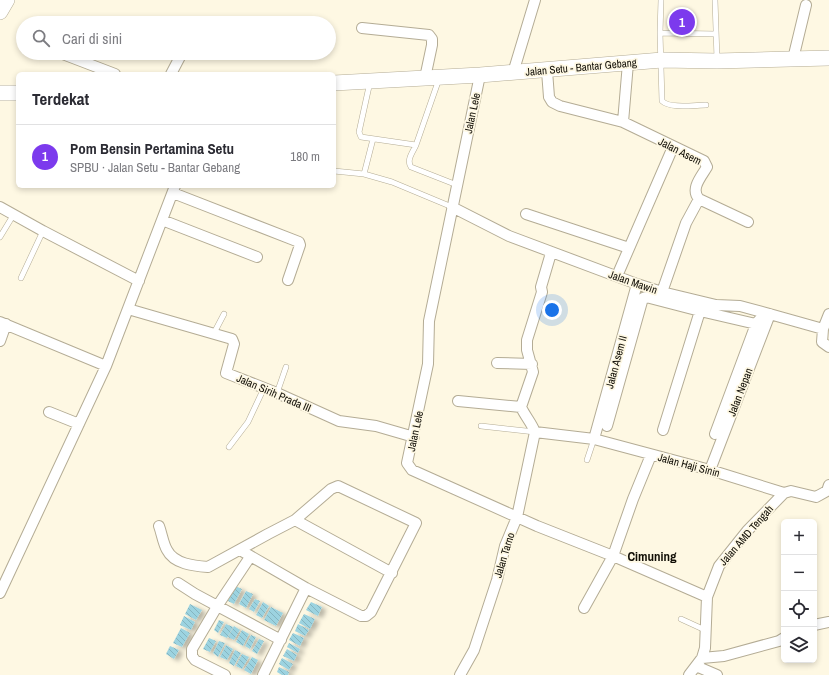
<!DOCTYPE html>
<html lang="id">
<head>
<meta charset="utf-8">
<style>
  :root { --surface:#fff; --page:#f2f2f3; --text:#2b2b33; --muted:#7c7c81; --line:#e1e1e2; --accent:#7c3aed }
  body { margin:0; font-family:"Archivo Narrow",sans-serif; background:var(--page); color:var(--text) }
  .controls { position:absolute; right:12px; bottom:12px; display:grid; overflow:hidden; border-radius:6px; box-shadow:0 2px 6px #0003 }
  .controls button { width:36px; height:36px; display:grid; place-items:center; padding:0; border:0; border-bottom:1px solid var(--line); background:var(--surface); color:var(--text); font:20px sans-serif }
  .you { position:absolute; left:552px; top:310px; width:14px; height:14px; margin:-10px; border:3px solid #fff; border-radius:50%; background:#1a73e8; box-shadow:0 0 0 6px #1a73e833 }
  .badge { display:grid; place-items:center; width:26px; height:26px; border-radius:50%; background:var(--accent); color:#fff; font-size:13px; font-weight:700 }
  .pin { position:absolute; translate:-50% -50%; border:2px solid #fff; box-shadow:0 1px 4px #0006 }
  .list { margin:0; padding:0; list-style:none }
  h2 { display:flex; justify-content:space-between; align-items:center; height:52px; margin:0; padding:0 16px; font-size:17px }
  h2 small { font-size:13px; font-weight:400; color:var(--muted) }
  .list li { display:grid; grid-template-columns:26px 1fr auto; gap:12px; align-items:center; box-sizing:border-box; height:64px; padding:0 16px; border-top:1px solid var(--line) }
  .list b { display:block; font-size:15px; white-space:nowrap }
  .list p { margin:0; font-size:13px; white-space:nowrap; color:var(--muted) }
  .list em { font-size:13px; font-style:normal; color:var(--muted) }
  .icon { flex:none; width:22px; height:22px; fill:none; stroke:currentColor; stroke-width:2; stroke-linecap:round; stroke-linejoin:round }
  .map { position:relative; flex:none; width:829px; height:675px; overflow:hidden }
  .search { position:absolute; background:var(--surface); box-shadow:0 2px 6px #0003; left:16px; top:16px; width:320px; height:44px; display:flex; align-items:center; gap:10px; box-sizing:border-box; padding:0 14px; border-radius:22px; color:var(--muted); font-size:15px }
  .panel { position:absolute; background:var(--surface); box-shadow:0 2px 6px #0003; left:16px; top:72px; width:320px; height:116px; border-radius:6px }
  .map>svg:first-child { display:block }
  .building { fill:url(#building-back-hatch); filter:url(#shadow) }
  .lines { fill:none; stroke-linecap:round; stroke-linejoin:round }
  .service-casing { stroke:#b4ac95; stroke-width:6 }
  .minor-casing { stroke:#b4ac95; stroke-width:12 }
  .secondary-casing { stroke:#b4ac95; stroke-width:16 }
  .service { stroke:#fff; stroke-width:5 }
  .minor { stroke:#fff; stroke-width:10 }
  .secondary { stroke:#fff; stroke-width:15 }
  .labels { text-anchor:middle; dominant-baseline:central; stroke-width:3.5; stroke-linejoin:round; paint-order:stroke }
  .street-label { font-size:11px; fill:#110e06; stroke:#fef8e3 }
  .quarter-label { font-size:13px; font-weight:bold; fill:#110e06; stroke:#fef8e3 }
</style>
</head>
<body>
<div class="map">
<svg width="829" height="675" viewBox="0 0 829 675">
  <defs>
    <pattern id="building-back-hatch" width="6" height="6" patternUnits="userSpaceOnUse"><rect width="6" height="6" fill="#9cd3e0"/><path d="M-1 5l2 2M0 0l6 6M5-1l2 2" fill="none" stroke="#85b4bf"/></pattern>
    <filter id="shadow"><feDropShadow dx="4.5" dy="2.5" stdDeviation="2" flood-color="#0004"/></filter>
  </defs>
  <rect width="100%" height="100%" fill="#fef8e3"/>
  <!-- building -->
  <path class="building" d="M235,586L242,589L234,604L228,601Z
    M246,591L253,594L246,608L239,604Z
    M255,599L260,601L254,612L249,609Z
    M263,602L269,606L262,618L256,615Z
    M311,602L322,607L318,616L306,610Z
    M190,604L202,610L196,620L185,614Z
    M271,607L283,613L276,626L264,620Z
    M304,614L315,619L310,629L299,623Z
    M184,616L195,622L191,630L180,625Z
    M219,620L224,622L218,633L214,630Z
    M226,624L233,627L227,638L220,635Z
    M298,624L309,630L305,636L295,631Z
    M234,626L240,630L234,640L228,637Z
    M181,628L190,633L182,647L173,643Z
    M242,630L249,634L243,646L236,642Z
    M293,633L304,638L300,646L289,640Z
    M251,635L256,637L250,649L245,646Z
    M209,638L216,641L210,652L203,649Z
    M259,639L264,641L257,654L252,651Z
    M219,641L225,643L218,657L213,653Z
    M289,643L300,649L298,653L287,647Z
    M226,645L233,649L227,660L220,657Z
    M170,646L179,650L174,659L166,654Z
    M287,649L297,655L294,661L283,656Z
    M235,650L241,653L234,666L229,663Z
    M242,654L249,657L242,669L236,666Z
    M252,657L258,660L251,674L244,670Z
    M282,658L293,664L289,670L279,664Z
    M279,667L289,672L288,675H282L277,672Z"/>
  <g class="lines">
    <defs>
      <path id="service" d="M661,0L660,33L662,101C670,109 695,105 706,105
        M715,0L717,59
        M660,33L716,34
        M370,82L359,132L361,137L416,145L439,79
        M416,145C413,152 406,160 411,167L457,185
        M334,171L364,174L392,182L452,207
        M364,174L373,139
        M0,237L14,214
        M21,278L43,231
        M214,333L224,314
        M277,393L286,367
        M481,426L535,432
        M229,447L248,422L264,388
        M587,460L594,439
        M681,619L705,630"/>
      <path id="minor" d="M362,28L429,35L432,39V45L425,78
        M60,53L115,74
        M793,59L806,5
        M628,63L623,122L704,161L707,167C701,177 690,189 699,199L748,222
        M547,71L549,97L552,102L560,106L623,122
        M513,73L535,0
        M171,74L182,53
        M480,75L429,321L428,364L407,463L412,470L537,526L613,556L707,597
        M173,193L299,242L300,245L288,280
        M0,207L43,231L139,281
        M452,207L509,236L637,284L662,292L716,305L740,306L766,313L823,329
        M526,214L629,248
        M162,220L257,257
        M617,276L673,147
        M662,292L686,223L699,199
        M128,309L232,339L234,344L226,373L277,393L339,421L376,426L414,437
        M829,314L823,329L822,342L829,347
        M0,322L106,366
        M0,341L6,324
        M497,363L532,364
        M458,401L521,407
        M49,412L79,424
        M607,426L643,298L646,297L700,311L756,324
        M663,430L700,311
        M535,432L594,439L710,470L784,493
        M535,432C531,422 525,416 521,407L533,372L527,350V340L542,292L541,287L551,253
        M715,434L756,324L759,320
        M594,439L637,284
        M710,470L770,314
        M295,520L392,573
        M159,526C162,534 163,543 167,550C174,564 194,566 208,567L268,534L295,520L331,489L338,486L416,523L371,612L366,616H361L306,588L240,550
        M178,583L195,594L281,640
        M0,593L106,366L175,186
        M584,608L613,556L633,499L651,455
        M814,625L829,622
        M702,658L724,656L779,641L784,638
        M696,666L717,675
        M225,675L195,660L192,656V649L218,605L250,557
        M263,675L306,588
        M460,675L474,650L497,580L505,546L517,517L535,432
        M689,675L702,658L705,648L707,597L719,566L747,531L784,493L791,491L816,497L827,491L829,485"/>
      <path id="secondary" d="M0,12L7,0
        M334,83L480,75L662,60L717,61L829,58
        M0,93H18"/>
    </defs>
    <!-- service casing -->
    <use href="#service" class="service-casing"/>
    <!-- minor casing -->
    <use href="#minor" class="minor-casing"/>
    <!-- secondary casing -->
    <use href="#secondary" class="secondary-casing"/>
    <!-- service -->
    <use href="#service" class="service"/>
    <!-- minor -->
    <use href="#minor" class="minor"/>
    <!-- secondary -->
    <use href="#secondary" class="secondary"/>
  </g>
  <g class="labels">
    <!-- street labels -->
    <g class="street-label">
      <text transform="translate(581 67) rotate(-5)">Jalan Setu - Bantar Gebang</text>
      <text transform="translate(472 113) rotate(-78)">Jalan Lele</text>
      <text transform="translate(680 151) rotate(27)">Jalan Asem</text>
      <text transform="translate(633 282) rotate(19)">Jalan Mawin</text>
      <text transform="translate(616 362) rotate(-75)">Jalan Asem II</text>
      <text transform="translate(740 392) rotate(-69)">Jalan Nepan</text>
      <text transform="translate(274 393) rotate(23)">Jalan Sirih Prada III</text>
      <text transform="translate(415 431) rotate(-78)">Jalan Lele</text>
      <text transform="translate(689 465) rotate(15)">Jalan Haji Sinin</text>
      <text transform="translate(746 535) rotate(-49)">Jalan AMD Tengah</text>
      <text transform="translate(504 555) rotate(-73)">Jalan Tarno</text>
    </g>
    <!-- quarter labels -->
    <g class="quarter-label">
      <text x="652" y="556">Cimuning</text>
    </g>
  </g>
</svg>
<div class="controls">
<button>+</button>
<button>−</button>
<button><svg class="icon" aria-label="locate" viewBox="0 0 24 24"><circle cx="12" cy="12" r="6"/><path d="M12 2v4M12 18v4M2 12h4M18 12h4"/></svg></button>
<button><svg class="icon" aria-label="layers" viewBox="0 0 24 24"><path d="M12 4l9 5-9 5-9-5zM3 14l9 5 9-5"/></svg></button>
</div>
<div class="you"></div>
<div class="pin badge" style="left:682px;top:22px">1</div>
<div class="search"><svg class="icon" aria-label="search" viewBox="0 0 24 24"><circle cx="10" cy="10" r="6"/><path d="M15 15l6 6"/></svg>Cari di sini</div>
<section class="panel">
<h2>Terdekat<small></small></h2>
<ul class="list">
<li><span class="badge">1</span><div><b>Pom Bensin Pertamina Setu</b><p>SPBU · Jalan Setu - Bantar Gebang</p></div><em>180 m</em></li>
</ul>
</section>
</div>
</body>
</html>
